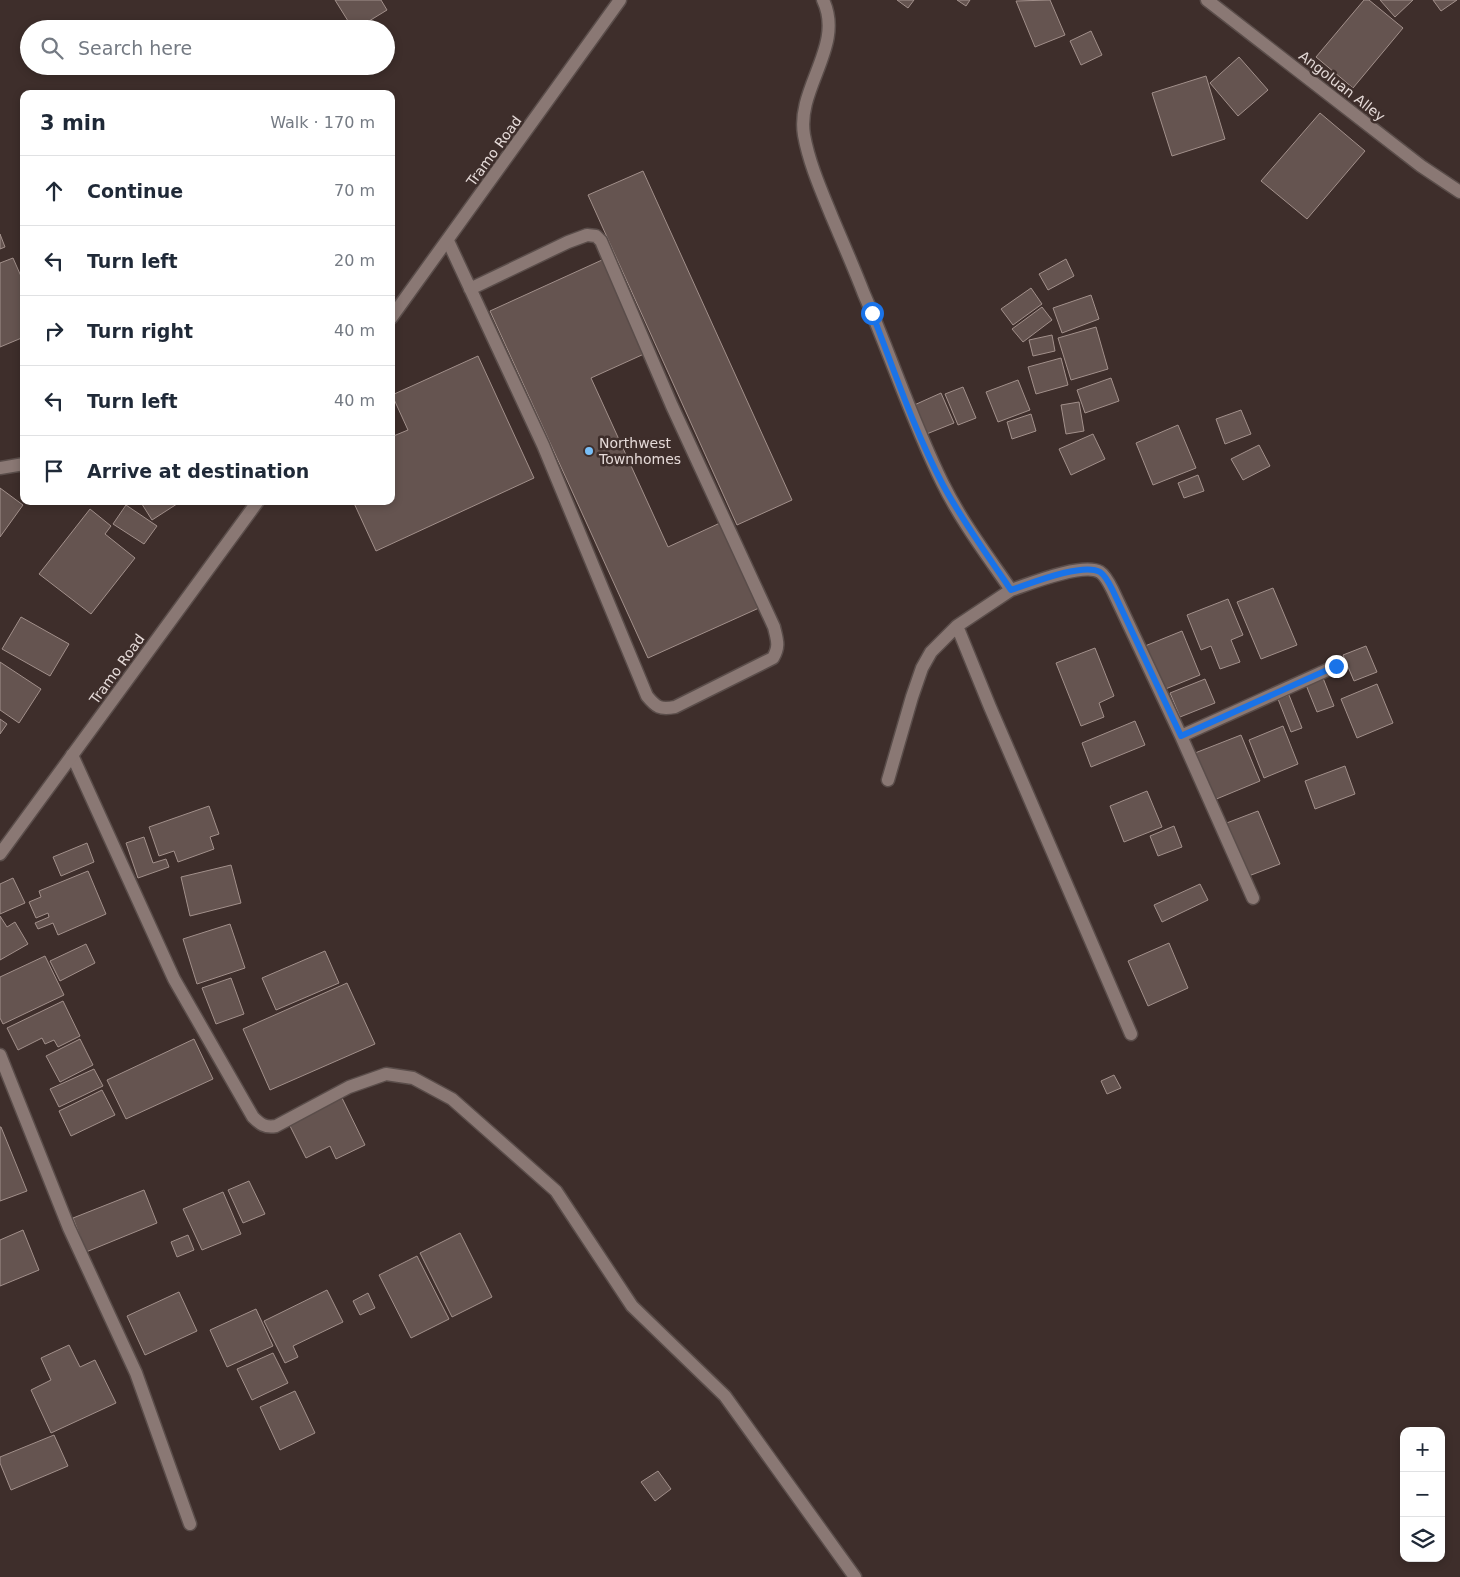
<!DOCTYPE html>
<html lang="en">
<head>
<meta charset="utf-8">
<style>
  :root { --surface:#fff; --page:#f2f2f3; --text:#1f2937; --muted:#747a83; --line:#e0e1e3 }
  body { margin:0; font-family:"DejaVu Sans",sans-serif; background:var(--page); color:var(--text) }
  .controls { position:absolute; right:15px; bottom:15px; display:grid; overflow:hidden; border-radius:10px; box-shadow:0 2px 8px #0003 }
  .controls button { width:45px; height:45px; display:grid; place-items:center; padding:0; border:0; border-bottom:1px solid var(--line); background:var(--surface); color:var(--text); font:25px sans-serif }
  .stop { position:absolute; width:15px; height:15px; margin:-11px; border:4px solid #1a73e8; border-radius:50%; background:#fff }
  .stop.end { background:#1a73e8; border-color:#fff; box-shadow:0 1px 5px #0008 }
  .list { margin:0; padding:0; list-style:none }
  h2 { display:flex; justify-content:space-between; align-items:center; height:65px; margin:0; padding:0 20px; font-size:21px }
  h2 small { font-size:16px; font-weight:400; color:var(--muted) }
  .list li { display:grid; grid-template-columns:32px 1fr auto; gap:15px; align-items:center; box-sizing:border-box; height:70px; padding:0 20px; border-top:1px solid var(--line) }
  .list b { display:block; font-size:19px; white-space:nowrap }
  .list em { font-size:16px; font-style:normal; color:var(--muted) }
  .icon { flex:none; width:28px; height:28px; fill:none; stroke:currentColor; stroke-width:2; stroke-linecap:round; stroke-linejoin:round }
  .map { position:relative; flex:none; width:1460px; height:1577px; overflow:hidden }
  .search { position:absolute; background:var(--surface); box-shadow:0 2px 8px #0003; left:20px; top:20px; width:375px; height:55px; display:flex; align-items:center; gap:12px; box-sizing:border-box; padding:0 18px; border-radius:28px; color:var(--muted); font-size:19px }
  .panel { position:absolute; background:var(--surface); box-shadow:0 2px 8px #0003; left:20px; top:90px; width:375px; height:415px; border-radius:10px }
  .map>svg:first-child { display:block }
  .building { fill:#655450; stroke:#a2908b }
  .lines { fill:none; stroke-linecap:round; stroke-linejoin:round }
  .service-casing { stroke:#5a4d4a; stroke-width:15 }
  .minor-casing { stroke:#5a4d4a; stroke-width:15 }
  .secondary-casing { stroke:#5a4d4a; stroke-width:15 }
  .service { stroke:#8a7874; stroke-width:12 }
  .minor { stroke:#8a7874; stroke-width:12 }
  .secondary { stroke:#8a7874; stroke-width:12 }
  .route { stroke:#1a73e8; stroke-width:6 }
  .poi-dot { fill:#78bff8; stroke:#3e2e2b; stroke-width:2 }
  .labels { text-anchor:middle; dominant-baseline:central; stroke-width:5; stroke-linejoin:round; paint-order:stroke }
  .street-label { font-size:14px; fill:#e5dad8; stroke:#3e2e2b }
  .poi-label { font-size:14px; fill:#e5dad8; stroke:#3e2e2b; text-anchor:start }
</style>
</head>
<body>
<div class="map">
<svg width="1460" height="1577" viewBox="0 0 1460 1577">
  <rect width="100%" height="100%" fill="#3e2e2b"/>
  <!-- building -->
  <path class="building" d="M335,0H381L387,10L356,29H353Z
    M897,0H914L908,8Z
    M957,0H970L966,6Z
    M1050,0L1065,35L1035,47L1016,1Z
    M1364,0H1369L1403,28L1353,88L1316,57Z
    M1380,0H1413L1395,17Z
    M1433,0H1457L1441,11Z
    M1091,31L1102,55L1081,65L1070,41Z
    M1239,57L1268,90L1238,116L1210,83Z
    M1206,76L1225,139L1172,156L1152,93Z
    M1320,113L1365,151L1307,219L1261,181Z
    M643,171L792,500L737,525L588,195Z
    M0,234L5,247L0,249Z
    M13,258L24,283V337L0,347V263Z
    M1066,259L1074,276L1048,290L1039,274Z
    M602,260L644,354L591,378L668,547L720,523L759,608L648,658L490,311Z
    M1031,288L1042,304L1013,325L1001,309Z
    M1091,295L1099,319L1062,333L1053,308Z
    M1042,307L1052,320L1023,342L1012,329Z
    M1096,327L1108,369L1071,380L1058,338Z
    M1052,335L1055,351L1033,356L1029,340Z
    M478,356L534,478L376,551L353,501H391V437L408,430L392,395Z
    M1061,358L1068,385L1036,394L1028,367Z
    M1111,378L1119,401L1085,413L1077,390Z
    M1018,380L1030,410L998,422L986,392Z
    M963,387L976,418L958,425L945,394Z
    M941,393L954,423L924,435L912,406Z
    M1079,402L1084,431L1066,434L1061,405Z
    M1241,410L1251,434L1225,444L1216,419Z
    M1031,414L1036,431L1012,439L1007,422Z
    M1178,425L1196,468L1153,485L1136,443Z
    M1093,434L1105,459L1071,475L1059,449Z
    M1259,445L1270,466L1243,480L1231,459Z
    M1198,475L1204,491L1184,498L1178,483Z
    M0,488L23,505L0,537Z
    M140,501H179L180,502L152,520Z
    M126,505L157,526L144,544L113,524Z
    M90,509L111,526L105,534L135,558L91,614L39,574Z
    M1273,588L1297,645L1261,659L1237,602Z
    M1228,599L1243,635L1231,640L1240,662L1220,669L1211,646L1201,650L1187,615Z
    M21,617L69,644L50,676L2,649Z
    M1182,631L1200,675L1163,690L1145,646Z
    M1366,646L1377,672L1354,681L1343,655Z
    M1095,648L1114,696L1099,703L1104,717L1081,726L1056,663Z
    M0,662L41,689L19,723L0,710Z
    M1323,678L1334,706L1317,712L1306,685Z
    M1205,679L1215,703L1180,717L1170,693Z
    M1377,684L1393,723L1357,738L1341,699Z
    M1289,695L1302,728L1291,732L1278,699Z
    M0,719L7,724L0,734Z
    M1135,721L1145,745L1091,767L1082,743Z
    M1283,726L1298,764L1264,778L1249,740Z
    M1241,735L1260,781L1214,800L1195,753Z
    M1345,766L1355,794L1315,809L1305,781Z
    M1147,791L1162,827L1124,842L1110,806Z
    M209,806L219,834L210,837L214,849L178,862L174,851L159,856L149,827Z
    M1258,811L1280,864L1246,877L1224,824Z
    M1174,826L1182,847L1158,856L1150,836Z
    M144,837L153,863L166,859L169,867L138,878L126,843Z
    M87,843L94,862L61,876L53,857Z
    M231,865L241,903L190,916L181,877Z
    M88,871L106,914L58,935L53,923L38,929L35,923L49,917L48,913L36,918L29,902L41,897L39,891Z
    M13,878L25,903L0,914V884Z
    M1200,884L1208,900L1162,922L1154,905Z
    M0,916L7,927L15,922L28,944L0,960Z
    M230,924L245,968L197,984L183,939Z
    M1169,943L1188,988L1148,1006L1128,961Z
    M86,944L95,963L60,981L50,961Z
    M325,951L339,983L276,1010L262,978Z
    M45,956L64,995L3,1024L0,1018V977Z
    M231,978L244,1014L216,1024L202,988Z
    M347,983L375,1044L270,1090L243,1029Z
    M63,1001L80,1036L58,1047L54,1040L45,1044L42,1038L18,1050L7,1028Z
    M80,1039L93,1065L60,1082L46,1056Z
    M194,1039L213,1079L126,1119L107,1080Z
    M94,1069L103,1086L59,1107L50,1089Z
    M1114,1075L1121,1088L1107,1094L1101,1081Z
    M102,1090L115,1115L71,1136L59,1111Z
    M342,1098L365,1145L336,1159L330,1146L306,1158L289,1124Z
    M0,1127H1L27,1191L0,1201Z
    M249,1181L265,1214L243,1223L228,1190Z
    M144,1190L157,1223L86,1252L73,1218Z
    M223,1192L241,1234L202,1250L183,1209Z
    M23,1230L39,1270L0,1286V1240Z
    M460,1233L492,1297L452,1317L420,1253Z
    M188,1235L194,1250L177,1257L171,1242Z
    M417,1256L449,1319L411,1338L379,1275Z
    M327,1290L343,1322L293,1346L298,1357L285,1363L264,1321Z
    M179,1292L197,1331L145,1355L127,1316Z
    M368,1293L375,1308L360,1315L353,1301Z
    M256,1309L273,1346L227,1367L210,1330Z
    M69,1345L80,1367L95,1360L116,1403L51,1433L31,1390L51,1380L41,1358Z
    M273,1353L288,1383L252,1400L237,1369Z
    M295,1391L315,1433L280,1450L260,1407Z
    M54,1435L68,1466L11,1490L0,1463V1457Z
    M658,1471L671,1489L655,1501L641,1482Z"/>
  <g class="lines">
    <defs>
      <path id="service" d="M448,241L543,445L647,696C656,707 660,710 675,707L773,658C780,646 777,640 774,627L672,406L601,241L596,236L587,235L568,242L470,289"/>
      <path id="minor" d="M823,0C845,46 796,88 804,135C809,163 821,190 832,217C843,243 854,268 864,294C891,356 912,421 942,482C961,521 987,555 1011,590C1029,584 1083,562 1100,572C1106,576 1110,585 1113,591L1181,736L1253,898
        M1207,0L1421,166L1460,192
        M0,468L24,464
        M1011,590L957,626L990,707L1131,1034
        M1181,736L1336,666
        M72,755L174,979L253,1117C260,1124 265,1128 276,1126L349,1087L386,1074L413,1078L452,1099L556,1191L632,1306L725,1396L855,1577
        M888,780L912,697L922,668L931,652L957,626
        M0,1055L69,1228L136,1373L190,1524"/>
      <path id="secondary" d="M391,318L620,0
        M0,854L258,501"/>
    </defs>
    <!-- service casing -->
    <use href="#service" class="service-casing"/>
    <!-- minor casing -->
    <use href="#minor" class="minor-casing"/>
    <!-- secondary casing -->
    <use href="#secondary" class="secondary-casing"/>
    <!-- service -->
    <use href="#service" class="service"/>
    <!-- minor -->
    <use href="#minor" class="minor"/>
    <!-- secondary -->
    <use href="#secondary" class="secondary"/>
  </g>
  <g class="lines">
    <!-- route -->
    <path class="route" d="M872,313C894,370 914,430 943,485C963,522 988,556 1011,590C1029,584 1083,562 1100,572C1106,576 1110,585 1113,591L1181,736L1336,666"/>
  </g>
  <!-- markers -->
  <circle class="poi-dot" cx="589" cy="451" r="5"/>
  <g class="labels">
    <!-- street labels -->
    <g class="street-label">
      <text transform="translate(1342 86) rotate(38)">Angoluan Alley</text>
      <text transform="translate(494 151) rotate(-54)">Tramo Road</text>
      <text transform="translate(117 669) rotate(-54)">Tramo Road</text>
    </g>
    <!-- poi labels -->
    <g class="poi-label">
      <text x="599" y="443">Northwest<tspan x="599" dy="16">Townhomes</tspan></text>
    </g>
  </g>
</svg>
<div class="controls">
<button>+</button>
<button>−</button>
<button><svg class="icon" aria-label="layers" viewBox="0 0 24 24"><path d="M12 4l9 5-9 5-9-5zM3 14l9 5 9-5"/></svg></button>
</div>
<div class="stop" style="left:872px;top:313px"></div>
<div class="stop end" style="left:1336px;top:666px"></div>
<div class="search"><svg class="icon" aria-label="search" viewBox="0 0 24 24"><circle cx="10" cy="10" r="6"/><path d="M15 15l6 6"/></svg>Search here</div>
<section class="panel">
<h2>3 min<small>Walk · 170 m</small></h2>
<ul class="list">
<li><svg class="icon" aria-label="ahead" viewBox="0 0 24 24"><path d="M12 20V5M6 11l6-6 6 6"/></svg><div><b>Continue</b></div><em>70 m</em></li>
<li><svg class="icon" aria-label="left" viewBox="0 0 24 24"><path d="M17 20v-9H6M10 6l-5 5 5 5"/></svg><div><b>Turn left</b></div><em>20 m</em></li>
<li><svg class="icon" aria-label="right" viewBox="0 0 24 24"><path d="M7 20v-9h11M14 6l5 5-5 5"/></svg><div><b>Turn right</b></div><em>40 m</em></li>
<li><svg class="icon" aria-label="left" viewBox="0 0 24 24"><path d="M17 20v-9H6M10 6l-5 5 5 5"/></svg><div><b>Turn left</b></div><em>40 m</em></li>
<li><svg class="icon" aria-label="arrive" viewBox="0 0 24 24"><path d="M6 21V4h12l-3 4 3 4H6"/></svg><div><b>Arrive at destination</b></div></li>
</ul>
</section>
</div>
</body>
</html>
